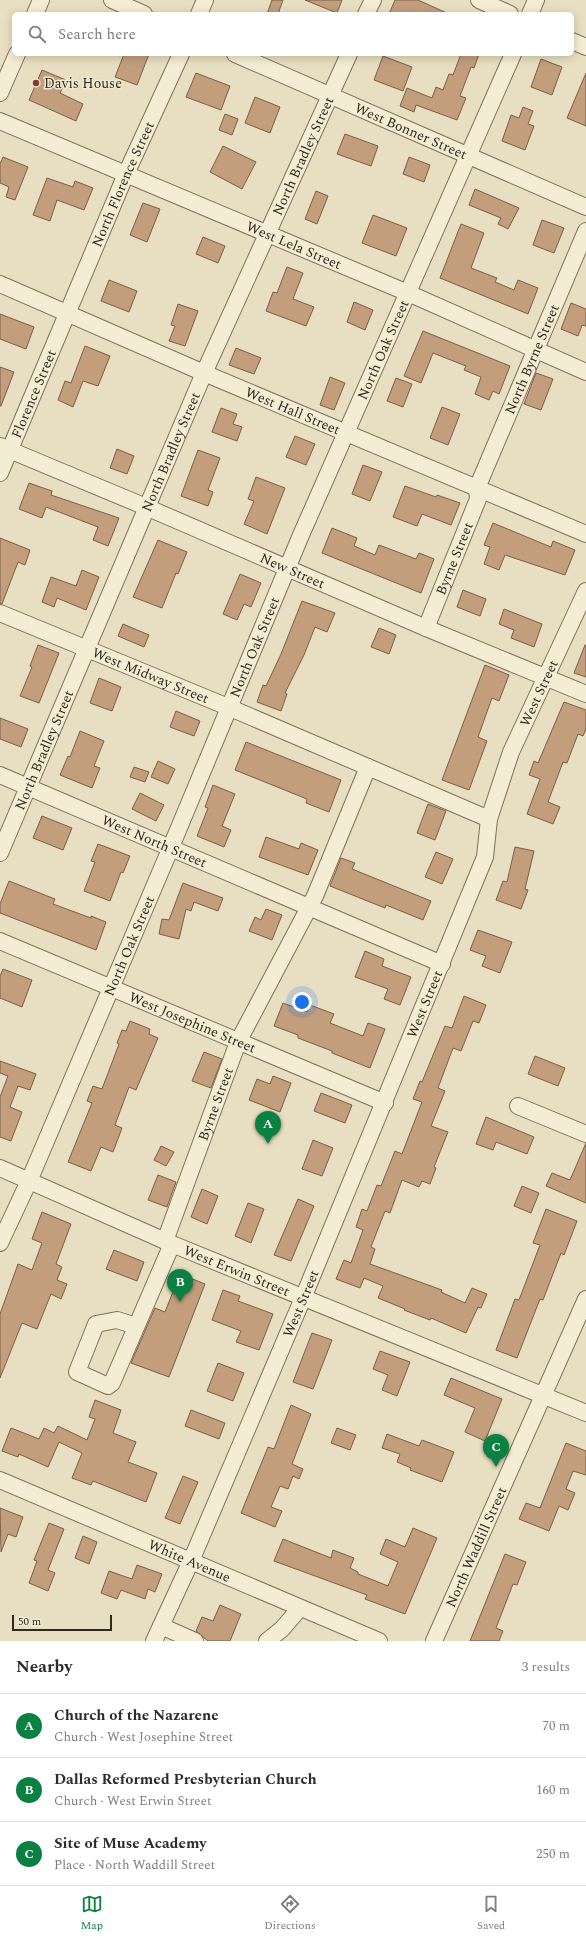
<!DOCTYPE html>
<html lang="en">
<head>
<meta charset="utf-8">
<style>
  :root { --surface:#fff; --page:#f7f7f7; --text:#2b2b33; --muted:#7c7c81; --line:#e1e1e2; --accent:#0b8043 }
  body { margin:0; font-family:Spectral,serif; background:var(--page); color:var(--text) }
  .scale { position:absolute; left:12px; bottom:10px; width:100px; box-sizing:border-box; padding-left:4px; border:2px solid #31281e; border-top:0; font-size:11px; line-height:14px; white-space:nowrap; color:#31281e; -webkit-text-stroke:3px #f0e9d1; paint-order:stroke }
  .you { position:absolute; left:302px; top:1002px; width:14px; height:14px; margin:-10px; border:3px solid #fff; border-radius:50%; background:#1a73e8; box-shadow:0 0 0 6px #1a73e833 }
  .badge { display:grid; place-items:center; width:26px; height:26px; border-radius:50%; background:var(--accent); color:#fff; font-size:13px; font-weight:700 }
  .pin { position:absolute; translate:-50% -33px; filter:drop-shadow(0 1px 2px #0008) }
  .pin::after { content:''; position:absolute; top:21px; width:14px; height:12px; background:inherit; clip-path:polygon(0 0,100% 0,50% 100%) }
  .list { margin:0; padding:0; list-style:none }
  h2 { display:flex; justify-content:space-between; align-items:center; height:52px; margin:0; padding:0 16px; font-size:17px }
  h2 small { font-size:13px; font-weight:400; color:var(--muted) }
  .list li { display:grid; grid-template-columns:26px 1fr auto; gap:12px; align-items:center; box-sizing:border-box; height:64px; padding:0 16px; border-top:1px solid var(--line) }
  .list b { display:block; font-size:15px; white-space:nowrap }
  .list p { margin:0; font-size:13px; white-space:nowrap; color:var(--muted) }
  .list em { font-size:13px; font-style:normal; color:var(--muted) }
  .icon { flex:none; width:22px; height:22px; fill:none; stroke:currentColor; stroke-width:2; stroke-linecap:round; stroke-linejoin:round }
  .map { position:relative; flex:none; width:586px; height:1641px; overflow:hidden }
  .search { position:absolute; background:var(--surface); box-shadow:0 2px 10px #0003; left:12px; right:12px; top:12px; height:44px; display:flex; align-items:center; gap:10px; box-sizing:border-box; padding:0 14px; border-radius:6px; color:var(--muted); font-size:15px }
  .sheet { height:244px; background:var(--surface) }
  nav { display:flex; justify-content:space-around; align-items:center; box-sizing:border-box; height:56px; border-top:1px solid var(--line); background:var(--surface); font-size:11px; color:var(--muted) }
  nav a { display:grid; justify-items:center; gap:2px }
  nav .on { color:var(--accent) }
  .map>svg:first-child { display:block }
  .building { fill:#c29e7c; stroke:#7c5e44 }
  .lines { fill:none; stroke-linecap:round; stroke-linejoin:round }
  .minor-casing { stroke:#80715b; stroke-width:18 }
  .minor { stroke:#f4edd4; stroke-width:16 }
  .poi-dot { fill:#883732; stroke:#f0e9d1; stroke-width:1.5 }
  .labels { text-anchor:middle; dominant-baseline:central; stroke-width:3; stroke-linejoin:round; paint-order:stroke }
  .poi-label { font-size:14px; fill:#31281e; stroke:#f0e9d1; text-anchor:start }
  .street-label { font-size:14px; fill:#31281e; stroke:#f0e9d1 }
</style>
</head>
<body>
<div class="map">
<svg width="586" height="1641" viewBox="0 0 586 1641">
  <rect width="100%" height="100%" fill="#e8dfc2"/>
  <!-- building -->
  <path class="building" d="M272,0H283L278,14H267Z
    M305,0H342L337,13Z
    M395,0H418L449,14H389Z
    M124,54H149L137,85L115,77Z
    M461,54H479L474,68L471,67L460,96L466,98L457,120L416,105L414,112L400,106L407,88L432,98L436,87L443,90L449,74L453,75Z
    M383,56L412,67L403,91L374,80Z
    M541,59L562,67L552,95L531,87Z
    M42,70L66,80L60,93L83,104L76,121L29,100Z
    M196,73L230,86L221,110L186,97Z
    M586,73V126L567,118Z
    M255,97L280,107L270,133L245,123Z
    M523,107L533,111L528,124L534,126L525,150L502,141L511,115L519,118Z
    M225,114L238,119L232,135L219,130Z
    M345,134L378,146L371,166L337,154Z
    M223,146L256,162L242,189L210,172Z
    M3,157L28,167L15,200L6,197L9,187L0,183V164Z
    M409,157L430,165L424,182L403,174Z
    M47,178L73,187L75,181L93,188L84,210L57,200L50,221L33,215Z
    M475,189L519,208L508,229L498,224L501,218L469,205Z
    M316,191L328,196L317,224L305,219Z
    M143,203L160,209L147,242L130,235Z
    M373,215L407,228L396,256L362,243Z
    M542,220L564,228L554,253L533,245Z
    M461,224L484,233L471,268L497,278L495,282L514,290L518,280L538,288L528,314L440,278Z
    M203,237L225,246L218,263L196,254Z
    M287,267L303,273L293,299L314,307L306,326L266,311L273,292L277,293Z
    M109,280L137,291L129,312L101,301Z
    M354,302L373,310L365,330L347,322Z
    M571,303L586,309V326L582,325L578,336L561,329Z
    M178,304L198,311L185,346L169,341L175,326L171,325Z
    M0,314L34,327L26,349L0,339Z
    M423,331L510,366L499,394L493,391L489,400L475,394L481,377L464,370L466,366L433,353L421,383L404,376Z
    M85,346L110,356L98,386L83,381L73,407L58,400L65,381L71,383Z
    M236,348L261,358L254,374L229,365Z
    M0,367L14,372L1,406H0Z
    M536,373L553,379L541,410L524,404Z
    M330,377L345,383L334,410L320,405Z
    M396,378L412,384L403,407L387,401Z
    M442,407L460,414L448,445L430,438Z
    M221,408L237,414L233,424L242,427L237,441L212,432Z
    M295,436L315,444L306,465L286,457Z
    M117,449L134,456L127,474L110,468Z
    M198,450L220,458L208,490L213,492L208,506L181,496Z
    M363,465L382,472L370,501L352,494Z
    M256,477L285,488L267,534L244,524L254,501L248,499Z
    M29,483L52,491L51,495L119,518L108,546L93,540L98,527L46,507L42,518L19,509Z
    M405,486L436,497L437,495L460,503L451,525L422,514L417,526L393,517Z
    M493,523L551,547L553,541L575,550L565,575L505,555L499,570L484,564L490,547L484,545Z
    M332,528L357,538L354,546L375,555L379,545L416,559L419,553L434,559L421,593L322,553Z
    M0,538L30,550L25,565L18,562L2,604H0Z
    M158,540L187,552L178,574L176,573L162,608L133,597Z
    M82,570L99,577L86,610L57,598L54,607L42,602L51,577L76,586Z
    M240,574L261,583L251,607L244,604L237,620L223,614Z
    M463,590L486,599L480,616L457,607Z
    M302,601L335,613L327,632L315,627L304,655L285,693L287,694L281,711L257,702L263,685L266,686L281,654Z
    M504,609L542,624L534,647L511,638L514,630L499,624Z
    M123,624L149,635L144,647L118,636Z
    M379,628L396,635L389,654L371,647Z
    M38,645L59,653L39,703L20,696L32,667L30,666Z
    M585,645H586V677L574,673Z
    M485,665L509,675L499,701L492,698L478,737L487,741L469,790L442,780Z
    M99,678L121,687L112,711L90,703Z
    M564,702L586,710V729L583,736L578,734L567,763L563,762L548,802L560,807L553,824L527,814L540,779L529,775L534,761L538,763Z
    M176,711L200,721L194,736L170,727Z
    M0,718L28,729L21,747L0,739Z
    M80,731L104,741L94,766L100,768L92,788L60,775L68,756L70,757Z
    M246,742L341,780L329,812L306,803L307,799L235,770Z
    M158,761L175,769L168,784L151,777Z
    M134,767L149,772L145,782L130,777Z
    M213,785L235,794L222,826L231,830L224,847L197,836L208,808L205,807Z
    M140,793L164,805L156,821L132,809Z
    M428,804L446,811L435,840L417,833Z
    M42,816L72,828L63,850L33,838Z
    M266,837L299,849L301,843L318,850L308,875L259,857Z
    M98,844L130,856L123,873L121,872L110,901L84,891L95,862L91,861Z
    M515,847L534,851L525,889L528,890L521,909L496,900L503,881L507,882Z
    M436,852L453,859L442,884L425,877Z
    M341,858L355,863L352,869L431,901L423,920L386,905L385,908L330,886Z
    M9,881L55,899L53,904L91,918V916L106,922L96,950L0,913V904Z
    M183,883L223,898L218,911L194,902L191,911L186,909L179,939L159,934L162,919L169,920Z
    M266,909L282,915L272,940L249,931L255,917L261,920Z
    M478,930L512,942L500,973L482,966L486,956L470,950Z
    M365,951L384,959L382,966L411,977L400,1005L384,999L388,989L355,977Z
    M3,969L32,980L22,1007L0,998V976Z
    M464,996L486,1005L479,1023L473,1021L461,1051L453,1048L438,1088L445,1091L431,1126L448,1132L434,1167L436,1168L430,1184L422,1181L419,1187L402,1180L390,1213L385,1211L371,1247L375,1249L370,1264L442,1290L441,1292L465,1303L472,1288L487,1294L481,1308L478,1307L466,1333L431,1318L430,1320L404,1310L405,1309L378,1298L383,1286L364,1278L360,1288L336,1279L344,1260L351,1263L363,1230L356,1227L362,1209L367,1211L377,1185L381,1186L395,1151L402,1154L422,1102L413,1099L420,1081L422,1082L445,1026L452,1028Z
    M283,1003L307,1012L310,1005L334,1014L330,1023L363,1036L368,1023L385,1029L370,1068L332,1053V1051L298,1038V1035L274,1026Z
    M130,1021L150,1029L149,1034L158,1038L136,1090L129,1087L115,1125L122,1128L113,1152L101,1147L91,1171L68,1162L92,1103L87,1101L93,1086L102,1089L119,1044L117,1043L122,1030L126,1031Z
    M204,1052L222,1059L211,1088L192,1081Z
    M535,1056L565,1068L558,1086L528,1074Z
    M0,1061L36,1074L30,1090L18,1086L10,1107L22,1112L11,1141L0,1137V1097L8,1076L0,1073Z
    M273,1076L291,1083L280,1112L249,1100L257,1079L270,1084Z
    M321,1093L352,1105L345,1123L314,1111Z
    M486,1117L534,1137L527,1154L496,1142L493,1150L476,1144Z
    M313,1140L333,1148L322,1176L302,1169Z
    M586,1143V1203L546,1186L552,1173L570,1180Z
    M161,1146L174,1152L166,1166L154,1160Z
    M158,1175L176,1182L167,1207L148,1200Z
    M522,1186L539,1193L531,1213L514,1206Z
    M202,1189L218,1196L207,1224L191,1217Z
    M298,1199L314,1206L291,1261L274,1255Z
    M248,1203L264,1209L251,1243L235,1236Z
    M546,1209L577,1221L564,1255L561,1253L543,1300L540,1299L517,1358L496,1350L515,1299L519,1300L540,1245L533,1243Z
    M42,1212L71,1224L56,1264L62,1267L57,1280L67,1284L61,1299L51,1294L37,1329L22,1323L0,1378V1314L18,1264L32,1270L42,1243L32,1239Z
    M114,1250L144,1262L137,1281L106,1269Z
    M180,1274L205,1284L169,1377L131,1363L155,1308L165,1312Z
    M223,1290L240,1296L238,1301L273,1314L259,1350L236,1342L241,1331L212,1320Z
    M312,1333L332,1340L313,1389L293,1382Z
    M380,1351L410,1362L397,1396L382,1390L388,1375L373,1369Z
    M218,1363L244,1373L233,1401L207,1391Z
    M451,1378L502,1399L485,1441L465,1432L475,1408L444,1395Z
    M95,1400L121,1410L113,1433L136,1442L128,1462L157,1473L146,1502L93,1481L91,1485L72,1478L82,1453L59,1442L48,1467L19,1454L18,1457L2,1451L11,1428L39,1439L44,1428L54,1433L58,1426L87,1440L95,1419L89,1417Z
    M291,1405L311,1414L292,1464L303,1469L299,1479L293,1476L288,1489L280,1486L271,1507L282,1511L275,1527L241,1513L268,1447L274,1449Z
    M191,1410L225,1423L219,1439L185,1426Z
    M337,1428L356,1435L350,1450L331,1443Z
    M387,1434L419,1446L422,1440L454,1452L442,1482L410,1470L411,1468L397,1462L400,1454L382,1448Z
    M566,1443L586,1451V1475L573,1471L566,1489L575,1493L568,1510L559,1506L549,1531L519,1519L526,1503L540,1508Z
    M183,1476L198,1482L180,1524L165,1518Z
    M0,1508L23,1517L16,1537L8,1534L1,1552Z
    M49,1523L64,1529L48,1570L55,1573L48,1591L29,1583L37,1561L34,1560Z
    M413,1528L437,1538L405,1614L365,1599L367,1595L274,1561L283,1539L331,1558L333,1550L354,1558L350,1568L358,1572V1574L388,1586L398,1562L380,1554L386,1539L405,1547Z
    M83,1536L97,1542L89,1564L75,1558Z
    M505,1554L526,1562L517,1585L513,1584L496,1628L503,1631L499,1641H470Z
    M137,1565L162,1574L155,1592L148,1589L145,1599L121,1590L117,1599L101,1593L109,1571L132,1579Z
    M220,1605L241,1614L230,1641H208L196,1631L202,1617L213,1621Z"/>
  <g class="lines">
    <defs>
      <g id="minor">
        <path d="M112,0L144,14"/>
        <path d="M479,0L510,14"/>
        <path d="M35,14L41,0"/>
        <path d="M199,14L205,0"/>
        <path d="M366,14L373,0"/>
        <path d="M530,14L536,0"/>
        <path d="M572,41L586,47"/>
        <path id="s1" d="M235,54L586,207"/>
        <path d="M0,93L17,54"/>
        <path id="s2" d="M0,121L408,293L586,372"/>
        <path id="s3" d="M0,284L204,373L586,534"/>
        <path id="s4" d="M0,446L146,507L426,628L586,694"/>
        <path id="s5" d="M0,473L126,174L181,54"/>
        <path id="s6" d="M0,613L228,707L489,819"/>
        <path id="s7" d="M426,628L478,499L477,488L586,231"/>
        <path id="s8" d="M0,775L442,964"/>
        <path id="s9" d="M0,853L204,373L349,54"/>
        <path id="s10" d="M0,941L385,1103"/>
        <path d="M518,1106L586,1134"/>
        <path id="s11" d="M0,1168L172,1244L586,1413"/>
        <path id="s12" d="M165,1241L238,1042L315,896L368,767"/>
        <path id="s13" d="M0,1243L29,1181L171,847L301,535L513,54"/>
        <path d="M136,1326L117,1320L96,1324L77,1372L108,1386L112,1383L172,1244"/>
        <path id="s14" d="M0,1480L379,1641"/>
        <path d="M161,1626L195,1641"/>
        <path id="s15" d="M154,1641L191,1561L303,1298L485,857L489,819L511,752L586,591"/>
        <path d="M267,1641L282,1629L300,1608"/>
        <path id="s16" d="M434,1641L586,1299"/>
      </g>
    </defs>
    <!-- minor casing -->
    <use href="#minor" class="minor-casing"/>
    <!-- minor -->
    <use href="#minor" class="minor"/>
  </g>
  <!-- markers -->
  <circle class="poi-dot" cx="36" cy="83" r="4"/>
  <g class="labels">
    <!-- poi labels -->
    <g class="poi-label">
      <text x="44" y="83">Davis House</text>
    </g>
    <!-- street labels -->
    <g class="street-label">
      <text stroke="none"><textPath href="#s1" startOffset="192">West Bonner Street</textPath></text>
      <text stroke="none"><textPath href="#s9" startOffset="760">North Bradley Street</textPath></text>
      <text stroke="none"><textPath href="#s5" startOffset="314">North Florence Street</textPath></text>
      <text stroke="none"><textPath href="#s2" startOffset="319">West Lela Street</textPath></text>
      <text stroke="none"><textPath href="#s13" startOffset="972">North Oak Street</textPath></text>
      <text stroke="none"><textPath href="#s7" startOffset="290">North Byrne Street</textPath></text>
      <text stroke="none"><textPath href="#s5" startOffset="86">Florence Street</textPath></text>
      <text stroke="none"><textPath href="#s3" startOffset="319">West Hall Street</textPath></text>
      <text stroke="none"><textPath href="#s9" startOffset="436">North Bradley Street</textPath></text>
      <text stroke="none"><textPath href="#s7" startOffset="75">Byrne Street</textPath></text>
      <text stroke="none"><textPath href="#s4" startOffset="318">New Street</textPath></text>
      <text stroke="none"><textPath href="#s13" startOffset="648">North Oak Street</textPath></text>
      <text stroke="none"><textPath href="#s6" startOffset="163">West Midway Street</textPath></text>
      <text stroke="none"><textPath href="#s15" startOffset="1025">West Street</textPath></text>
      <text stroke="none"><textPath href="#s9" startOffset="112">North Bradley Street</textPath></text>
      <text stroke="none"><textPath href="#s8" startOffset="168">West North Street</textPath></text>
      <text stroke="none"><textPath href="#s13" startOffset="324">North Oak Street</textPath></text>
      <text stroke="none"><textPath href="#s15" startOffset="692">West Street</textPath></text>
      <text stroke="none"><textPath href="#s10" startOffset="209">West Josephine Street</textPath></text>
      <text stroke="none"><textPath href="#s12" startOffset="146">Byrne Street</textPath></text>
      <text stroke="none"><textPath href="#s11" startOffset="258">West Erwin Street</textPath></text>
      <text stroke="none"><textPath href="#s15" startOffset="368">West Street</textPath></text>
      <text stroke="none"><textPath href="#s16" startOffset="103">North Waddill Street</textPath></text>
      <text stroke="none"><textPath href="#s14" startOffset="206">White Avenue</textPath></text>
    </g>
  </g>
</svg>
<div class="scale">50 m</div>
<div class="you"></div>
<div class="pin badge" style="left:268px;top:1144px">A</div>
<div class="pin badge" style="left:180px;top:1302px">B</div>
<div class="pin badge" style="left:496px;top:1467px">C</div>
<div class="search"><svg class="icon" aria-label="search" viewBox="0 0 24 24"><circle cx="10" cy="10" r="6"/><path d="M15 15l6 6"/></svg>Search here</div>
</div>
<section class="sheet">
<h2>Nearby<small>3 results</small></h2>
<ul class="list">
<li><span class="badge">A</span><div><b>Church of the Nazarene</b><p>Church · West Josephine Street</p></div><em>70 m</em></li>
<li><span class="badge">B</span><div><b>Dallas Reformed Presbyterian Church</b><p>Church · West Erwin Street</p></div><em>160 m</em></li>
<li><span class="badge">C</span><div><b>Site of Muse Academy</b><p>Place · North Waddill Street</p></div><em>250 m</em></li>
</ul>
</section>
<nav>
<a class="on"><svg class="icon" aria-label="map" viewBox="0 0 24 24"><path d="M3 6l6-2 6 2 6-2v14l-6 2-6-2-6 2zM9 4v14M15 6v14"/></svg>Map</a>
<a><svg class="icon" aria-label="directions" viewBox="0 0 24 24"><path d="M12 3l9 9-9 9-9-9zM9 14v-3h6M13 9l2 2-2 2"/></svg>Directions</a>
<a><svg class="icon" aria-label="saved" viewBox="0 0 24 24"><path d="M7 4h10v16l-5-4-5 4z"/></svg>Saved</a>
</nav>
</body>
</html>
